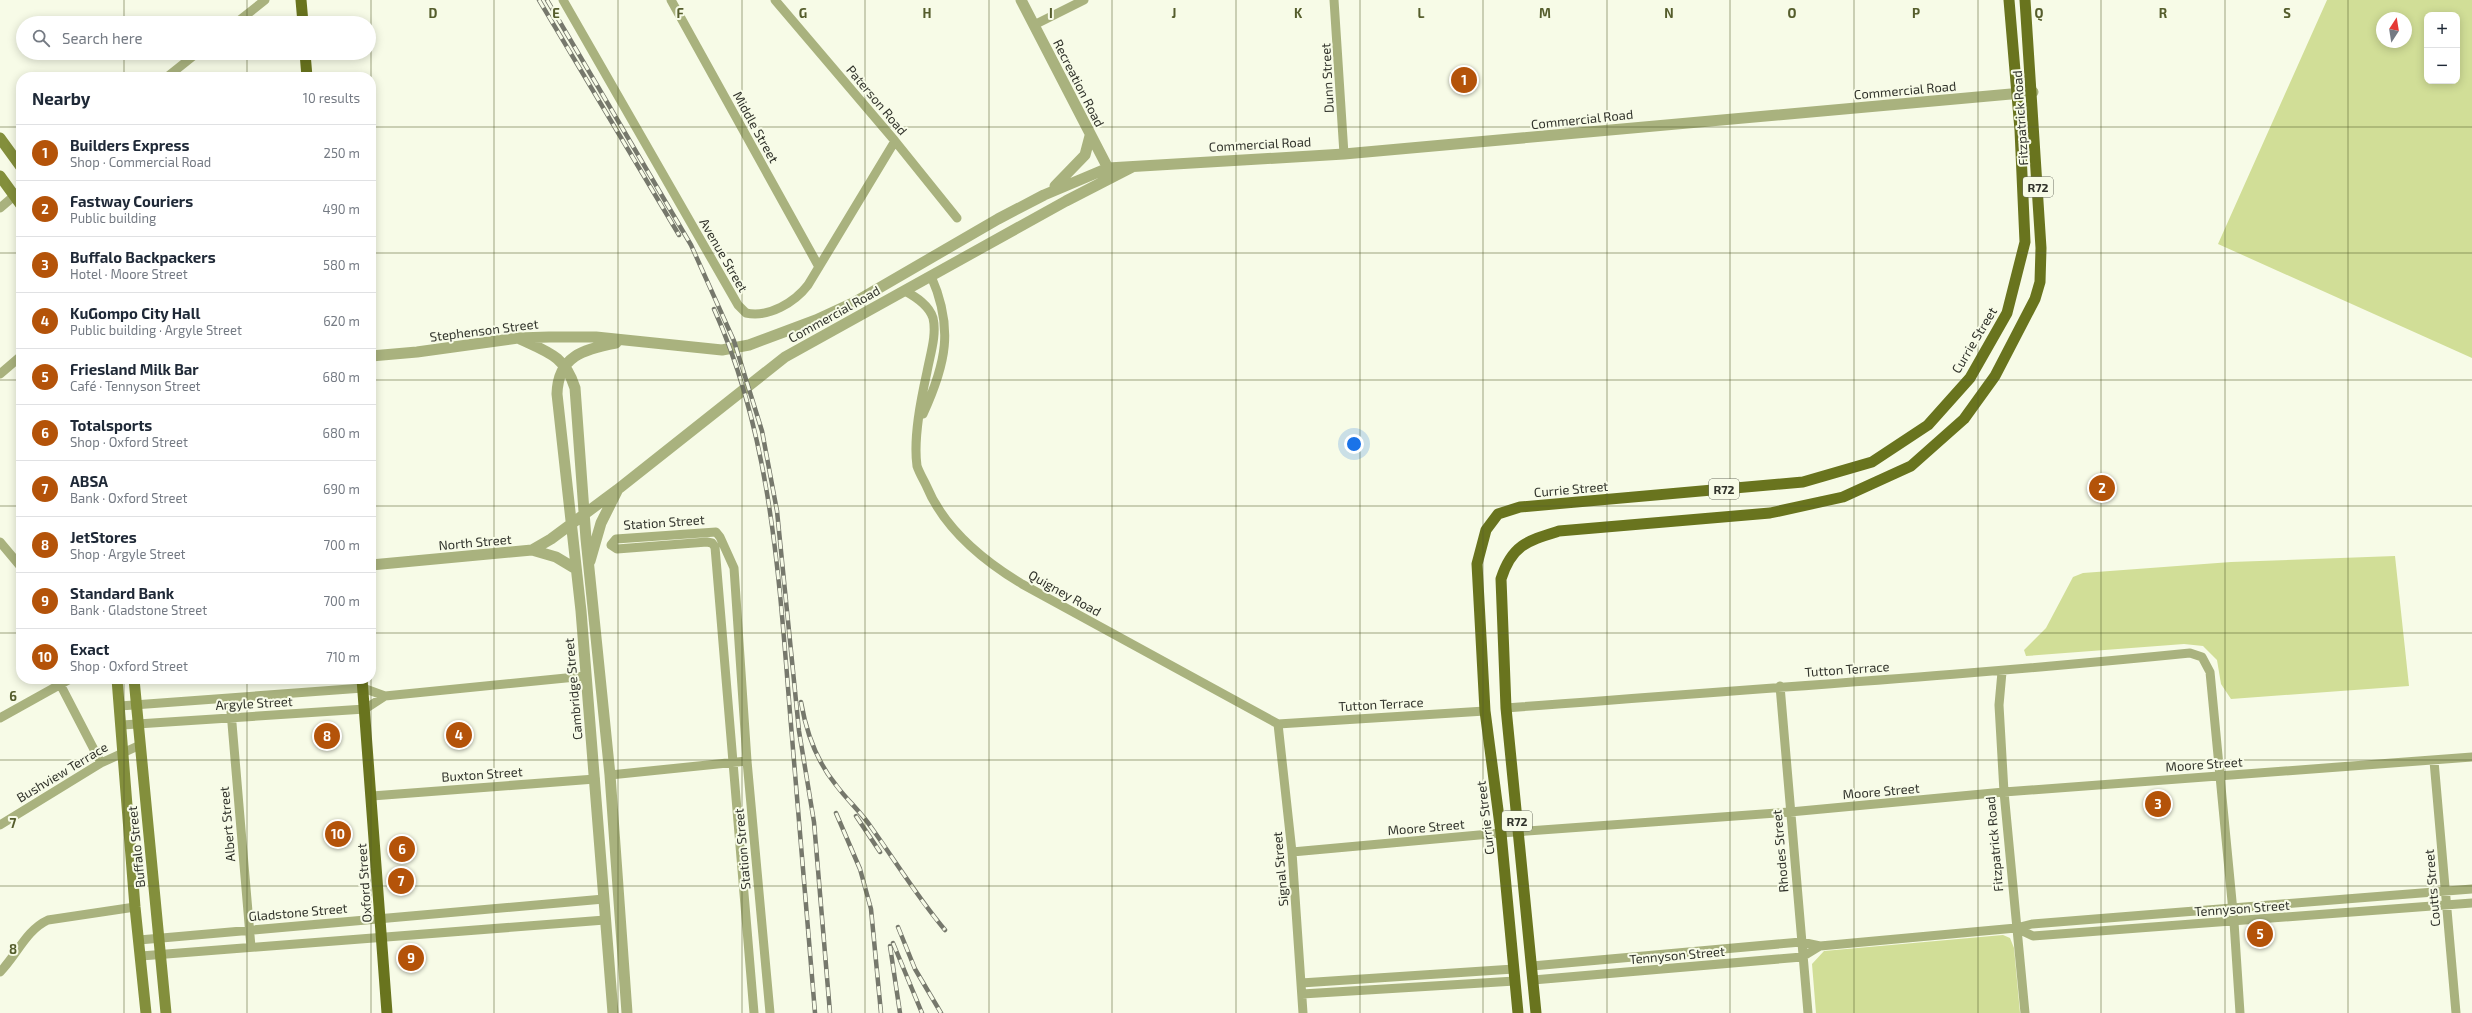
<!DOCTYPE html>
<html lang="en">
<head>
<meta charset="utf-8">
<style>
  :root { --surface:#fff; --page:#f2f2f3; --text:#1f2937; --muted:#747a83; --line:#e0e1e3; --accent:#b45309 }
  body { margin:0; font-family:"Exo 2",sans-serif; background:var(--page); color:var(--text) }
  .controls { position:absolute; right:12px; top:12px; display:grid; overflow:hidden; border-radius:8px; box-shadow:0 2px 10px #0003 }
  .controls button { width:36px; height:36px; display:grid; place-items:center; padding:0; border:0; border-bottom:1px solid var(--line); background:var(--surface); color:var(--text); font:20px sans-serif }
  .compass { position:absolute; left:2376px; top:12px; width:36px; height:36px; border-radius:50%; background:var(--surface); box-shadow:0 2px 10px #0003; rotate:12deg }
  .you { position:absolute; left:1354px; top:444px; width:14px; height:14px; margin:-10px; border:3px solid #fff; border-radius:50%; background:#1a73e8; box-shadow:0 0 0 6px #1a73e833 }
  .badge { display:grid; place-items:center; width:26px; height:26px; border-radius:50%; background:var(--accent); color:#fff; font-size:13px; font-weight:700 }
  .pin { position:absolute; translate:-50% -50%; border:2px solid #fff; box-shadow:0 1px 4px #0006 }
  .list { margin:0; padding:0; list-style:none }
  h2 { display:flex; justify-content:space-between; align-items:center; height:52px; margin:0; padding:0 16px; font-size:17px }
  h2 small { font-size:13px; font-weight:400; color:var(--muted) }
  .list li { display:grid; grid-template-columns:26px 1fr auto; gap:12px; align-items:center; box-sizing:border-box; height:56px; padding:0 16px; border-top:1px solid var(--line) }
  .list b { display:block; font-size:15px; white-space:nowrap }
  .list p { margin:0; font-size:13px; white-space:nowrap; color:var(--muted) }
  .list em { font-size:13px; font-style:normal; color:var(--muted) }
  .icon { flex:none; width:22px; height:22px; fill:none; stroke:currentColor; stroke-width:2; stroke-linecap:round; stroke-linejoin:round }
  .map { position:relative; flex:none; width:2472px; height:1013px; overflow:hidden }
  .search { position:absolute; background:var(--surface); box-shadow:0 2px 10px #0003; left:16px; top:16px; width:360px; height:44px; display:flex; align-items:center; gap:10px; box-sizing:border-box; padding:0 14px; border-radius:22px; color:var(--muted); font-size:15px }
  .panel { position:absolute; background:var(--surface); box-shadow:0 2px 10px #0003; left:16px; top:72px; width:360px; height:612px; border-radius:16px }
  .map>svg:first-child { display:block }
  .green { fill:#d1de97; fill-rule:evenodd }
  .lines { fill:none; stroke-linecap:round; stroke-linejoin:round }
  .minor { stroke:#a9b27e; stroke-width:9 }
  .tertiary { stroke:#a9b27e; stroke-width:11 }
  .secondary { stroke:#838f3c; stroke-width:11 }
  .primary { stroke:#69741e; stroke-width:11 }
  .rail-casing { stroke:#76786c; stroke-width:4.5 }
  .rail { stroke:#f7fbe7; stroke-width:3; stroke-dasharray:9; stroke-linecap:butt }
  .grid { fill:none; stroke:#555d2c; stroke-width:1; stroke-opacity:0.55 }
  .labels { text-anchor:middle; dominant-baseline:central; stroke-width:4; stroke-linejoin:round; paint-order:stroke }
  .shield { fill:#f7fbe7; stroke:#6c6f63; stroke-width:1 }
  .shield-label { font-size:12px; font-weight:bold; fill:#31332b }
  .street-label { font-size:13px; fill:#31332b; stroke:#f7fbe7 }
  .grid-label { font-size:13px; text-anchor:middle; font-weight:bold; fill:#555d2c; stroke:#f7fbe7; stroke-width:4; stroke-linejoin:round; paint-order:stroke }
</style>
</head>
<body>
<div class="map">
<svg width="2472" height="1013" viewBox="0 0 2472 1013">
  <rect width="100%" height="100%" fill="#f7fbe7"/>
  <!-- green -->
  <path class="green" d="M2327,0H2472V358L2218,244ZM2427,15H2457V81H2427ZM2382,18H2406V42H2382Z
    M2395,556L2409,686L2231,699L2221,684L2217,660L2203,646L2184,644L2026,656L2024,650L2046,628L2073,577L2083,573L2231,562Z
    M2003,935L2010,938L2014,948L2020,1013H1816L1812,964L1824,951Z"/>
  <g class="lines">
    <!-- minor -->
    <path class="minor" d="M563,0L738,305L746,313C769,318 795,302 808,285L895,141
      M671,0L819,267
      M775,0L895,141L957,218
      M1334,0L1344,154
      M236,23L265,0
      M1034,25L1084,0
      M167,77L197,53
      M0,208L21,190
      M905,291C916,297 929,305 933,318C937,335 930,355 927,372C921,399 913,438 917,466C919,472 923,479 926,485C944,529 982,560 1022,584L1278,724
      M0,374L21,356
      M923,414C946,364 954,328 931,276
      M0,542L21,567
      M2002,672L1999,705L2004,792L2025,1013
      M60,684L101,763
      M1780,686L1808,1013
      M230,700L251,947
      M120,706L363,688L385,696L586,676
      M1506,708C1734,690 1962,676 2190,653L2202,657L2210,672L2234,922L2240,1013
      M0,718L70,679
      M1278,724L1292,852L1303,1013
      M1278,724L1485,711
      M122,725L365,709L385,696
      M2434,761L2456,1013
      M610,775L747,761
      M372,796L595,779
      M0,825L101,763L140,745
      M1292,852L1501,833L1790,812L2004,792L2472,757
      M2016,928L2033,936L2472,903
      M139,940L604,899
      M141,956L605,920
      M1532,966L1801,942L1820,946L2016,928L2032,924L2472,889
      M0,972C17,955 26,930 48,920L135,907
      M1533,980L1802,957L1820,946
      M1301,983L1514,969
      M1302,994L1515,981
      M754,1013L715,547L712,543L707,542L617,549L611,545L616,539L716,532L720,537L734,568L747,761L770,1013"/>
    <!-- tertiary -->
    <path class="tertiary" d="M1021,0L1111,174
      M1055,186L1085,155L1090,136
      M520,339C548,352 565,356 575,388L586,539L610,775L627,1013
      M371,356L417,352L518,338L549,337H596L722,350L749,345L816,320L855,302L998,219L1044,195L1108,168L1344,154L2033,92
      M532,550L556,557L576,569
      M590,561L601,523L617,491
      M371,565L532,550L551,539L617,490L785,357L1066,201L1132,167
      M613,1013L581,611L557,394C558,356 584,349 616,343"/>
    <!-- secondary -->
    <path class="secondary" d="M0,138L21,167
      M0,176L21,205
      M117,679L135,907L146,1013
      M134,679L166,1013"/>
    <!-- primary -->
    <path class="primary" d="M301,0L303,23
      M305,53L307,77
      M362,679L387,1013
      M1518,1013L1501,833L1485,711L1477,564L1486,530L1498,514L1520,507L1803,482L1872,462L1928,425L1970,378L2007,313L2025,242L2020,130L2009,0
      M1536,1013L1506,708L1501,579C1512,545 1527,541 1559,531L1770,513L1843,497L1911,466L1964,419L1995,376L2035,299L2040,282L2041,248L2025,0"/>
    <defs>
      <path id="rail" d="M539,0L679,235
        M547,0L691,245L734,341L762,431L777,511L799,731L814,822L830,1013
        M714,309C771,436 779,576 790,713C798,813 807,913 815,1013
        M801,702C806,731 817,762 836,785C847,800 861,812 871,827C896,862 918,898 945,930
        M836,813L860,869L871,909L881,1013
        M856,816L880,852
        M898,927L915,969L941,1013
        M893,943L922,1013
        M890,946L900,1013"/>
    </defs>
    <!-- rail casing -->
    <use href="#rail" class="rail-casing"/>
    <!-- rail -->
    <use href="#rail" class="rail"/>
  </g>
  <!-- grid -->
  <path class="grid" d="M124,0V23M247,0V23M371,0V77M494,0V1013M618,0V1013M742,0V1013M865,0V1013M989,0V1013M1112,0V1013M1236,0V1013M1360,0V1013M1483,0V1013M1607,0V1013M1730,0V1013M1854,0V1013M1978,0V1013M2101,0V1013M2225,0V1013M2348,0V1013M124,53V77M247,53V77M0,127H21M371,127H2472M0,253H21M371,253H2472M0,380H21M371,380H2472M0,506H21M371,506H2472M0,633H21M371,633H2472M124,679V1013M247,679V1013M371,679V1013M0,760H2472M0,886H2472"/>
  <g class="labels">
    <!-- shield labels -->
    <g class="shield">
      <rect x="2023" y="177" width="30" height="20" rx="3"/>
      <rect x="1709" y="479" width="30" height="20" rx="3"/>
      <rect x="1502" y="811" width="30" height="20" rx="3"/>
    </g>
    <g class="shield-label">
      <text x="2038" y="187">R72</text>
      <text x="1724" y="489">R72</text>
      <text x="1517" y="821">R72</text>
    </g>
    <!-- street labels -->
    <g class="street-label">
      <text transform="translate(1327 78) rotate(-93)">Dunn Street</text>
      <text transform="translate(1079 83) rotate(63)">Recreation Road</text>
      <text transform="translate(1905 90) rotate(-5)">Commercial Road</text>
      <text transform="translate(877 100) rotate(50)">Paterson Road</text>
      <text transform="translate(2020 118) rotate(-94)">Fitzpatrick Road</text>
      <text transform="translate(1582 119) rotate(-6)">Commercial Road</text>
      <text transform="translate(756 127) rotate(61)">Middle Street</text>
      <text transform="translate(1260 144) rotate(-3)">Commercial Road</text>
      <text transform="translate(724 255) rotate(60)">Avenue Street</text>
      <text transform="translate(834 314) rotate(-29)">Commercial Road</text>
      <text transform="translate(484 330) rotate(-7)">Stephenson Street</text>
      <text transform="translate(1974 340) rotate(-59)">Currie Street</text>
      <text transform="translate(1571 489) rotate(-5)">Currie Street</text>
      <text transform="translate(664 522) rotate(-4)">Station Street</text>
      <text transform="translate(475 542) rotate(-5)">North Street</text>
      <text transform="translate(1065 593) rotate(29)">Quigney Road</text>
      <text transform="translate(1847 669) rotate(-4)">Tutton Terrace</text>
      <text transform="translate(573 689) rotate(-95)">Cambridge Street</text>
      <text transform="translate(254 703) rotate(-3)">Argyle Street</text>
      <text transform="translate(1381 704) rotate(-3)">Tutton Terrace</text>
      <text transform="translate(2204 764) rotate(-4)">Moore Street</text>
      <text transform="translate(62 772) rotate(-31)">Bushview Terrace</text>
      <text transform="translate(482 774) rotate(-4)">Buxton Street</text>
      <text transform="translate(1881 791) rotate(-5)">Moore Street</text>
      <text transform="translate(1485 818) rotate(-97)">Currie Street</text>
      <text transform="translate(227 824) rotate(-95)">Albert Street</text>
      <text transform="translate(1426 827) rotate(-5)">Moore Street</text>
      <text transform="translate(1994 844) rotate(-95)">Fitzpatrick Road</text>
      <text transform="translate(136 847) rotate(-96)">Buffalo Street</text>
      <text transform="translate(742 849) rotate(-95)">Station Street</text>
      <text transform="translate(1780 851) rotate(-95)">Rhodes Street</text>
      <text transform="translate(1280 869) rotate(-95)">Signal Street</text>
      <text transform="translate(364 883) rotate(-94)">Oxford Street</text>
      <text transform="translate(2432 888) rotate(-95)">Coutts Street</text>
      <text transform="translate(2242 908) rotate(-4)">Tennyson Street</text>
      <text transform="translate(298 912) rotate(-5)">Gladstone Street</text>
      <text transform="translate(1677 955) rotate(-5)">Tennyson Street</text>
    </g>
  </g>
  <g class="grid-label">
    <text x="433" y="18">D</text>
    <text x="556" y="18">E</text>
    <text x="680" y="18">F</text>
    <text x="803" y="18">G</text>
    <text x="927" y="18">H</text>
    <text x="1051" y="18">I</text>
    <text x="1174" y="18">J</text>
    <text x="1298" y="18">K</text>
    <text x="1421" y="18">L</text>
    <text x="1545" y="18">M</text>
    <text x="1669" y="18">N</text>
    <text x="1792" y="18">O</text>
    <text x="1916" y="18">P</text>
    <text x="2039" y="18">Q</text>
    <text x="2163" y="18">R</text>
    <text x="2287" y="18">S</text>
    <text x="13" y="701">6</text>
    <text x="13" y="828">7</text>
    <text x="13" y="954">8</text>
  </g>
</svg>
<div class="controls">
<button>+</button>
<button>−</button>
</div>
<svg class="compass" viewBox="-18 -18 36 36"><path d="M0-13l5 13h-10z" fill="#e53935"/><path d="M0 13l5-13h-10z" fill="#747a83"/></svg>
<div class="you"></div>
<div class="pin badge" style="left:1464px;top:80px">1</div>
<div class="pin badge" style="left:2102px;top:488px">2</div>
<div class="pin badge" style="left:2158px;top:804px">3</div>
<div class="pin badge" style="left:459px;top:735px">4</div>
<div class="pin badge" style="left:2260px;top:934px">5</div>
<div class="pin badge" style="left:402px;top:849px">6</div>
<div class="pin badge" style="left:401px;top:881px">7</div>
<div class="pin badge" style="left:327px;top:736px">8</div>
<div class="pin badge" style="left:411px;top:958px">9</div>
<div class="pin badge" style="left:338px;top:834px">10</div>
<div class="search"><svg class="icon" aria-label="search" viewBox="0 0 24 24"><circle cx="10" cy="10" r="6"/><path d="M15 15l6 6"/></svg>Search here</div>
<section class="panel">
<h2>Nearby<small>10 results</small></h2>
<ul class="list">
<li><span class="badge">1</span><div><b>Builders Express</b><p>Shop · Commercial Road</p></div><em>250 m</em></li>
<li><span class="badge">2</span><div><b>Fastway Couriers</b><p>Public building</p></div><em>490 m</em></li>
<li><span class="badge">3</span><div><b>Buffalo Backpackers</b><p>Hotel · Moore Street</p></div><em>580 m</em></li>
<li><span class="badge">4</span><div><b>KuGompo City Hall</b><p>Public building · Argyle Street</p></div><em>620 m</em></li>
<li><span class="badge">5</span><div><b>Friesland Milk Bar</b><p>Café · Tennyson Street</p></div><em>680 m</em></li>
<li><span class="badge">6</span><div><b>Totalsports</b><p>Shop · Oxford Street</p></div><em>680 m</em></li>
<li><span class="badge">7</span><div><b>ABSA</b><p>Bank · Oxford Street</p></div><em>690 m</em></li>
<li><span class="badge">8</span><div><b>JetStores</b><p>Shop · Argyle Street</p></div><em>700 m</em></li>
<li><span class="badge">9</span><div><b>Standard Bank</b><p>Bank · Gladstone Street</p></div><em>700 m</em></li>
<li><span class="badge">10</span><div><b>Exact</b><p>Shop · Oxford Street</p></div><em>710 m</em></li>
</ul>
</section>
</div>
</body>
</html>
